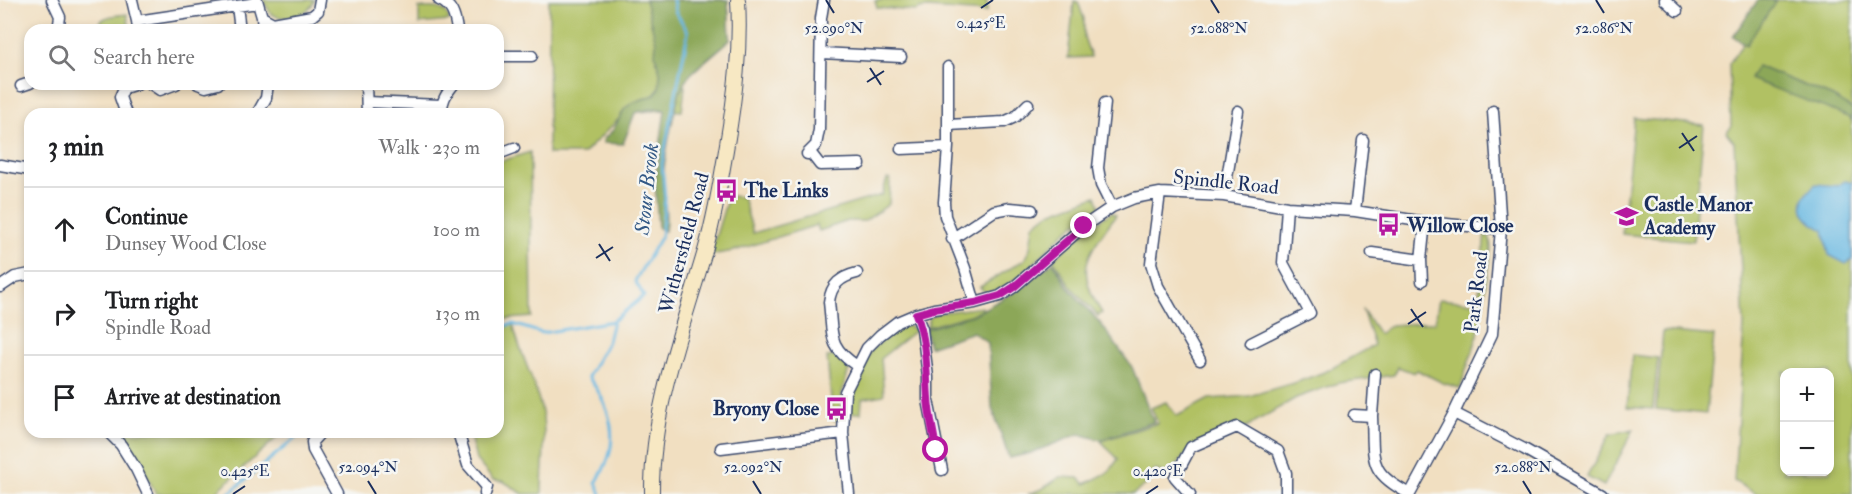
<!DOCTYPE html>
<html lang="en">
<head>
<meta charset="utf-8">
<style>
  :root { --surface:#fff; --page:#f2f2f2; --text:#202124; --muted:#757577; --line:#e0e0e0 }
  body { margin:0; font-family:"IM FELL Double Pica",serif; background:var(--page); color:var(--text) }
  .controls { position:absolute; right:18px; bottom:18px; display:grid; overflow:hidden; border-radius:12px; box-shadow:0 3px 9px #0003 }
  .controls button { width:54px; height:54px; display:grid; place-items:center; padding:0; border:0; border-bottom:2px solid var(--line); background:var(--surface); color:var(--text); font:30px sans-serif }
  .stop { position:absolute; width:18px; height:18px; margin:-14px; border:4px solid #b5179e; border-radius:50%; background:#fff }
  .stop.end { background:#b5179e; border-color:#fff; box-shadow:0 2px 6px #0008 }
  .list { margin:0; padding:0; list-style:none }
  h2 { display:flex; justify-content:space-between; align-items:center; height:78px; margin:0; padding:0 24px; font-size:26px }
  h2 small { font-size:20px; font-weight:400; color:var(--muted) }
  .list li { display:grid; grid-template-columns:39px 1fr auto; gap:18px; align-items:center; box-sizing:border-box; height:84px; padding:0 24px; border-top:2px solid var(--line) }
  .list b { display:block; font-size:22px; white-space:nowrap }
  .list p { margin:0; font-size:20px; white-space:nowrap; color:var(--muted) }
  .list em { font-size:20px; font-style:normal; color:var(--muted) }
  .icon { flex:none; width:33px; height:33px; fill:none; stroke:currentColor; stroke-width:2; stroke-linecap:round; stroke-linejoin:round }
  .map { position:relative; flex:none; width:1852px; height:494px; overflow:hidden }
  .search { position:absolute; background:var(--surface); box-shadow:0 3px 9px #0003; left:24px; top:24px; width:480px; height:66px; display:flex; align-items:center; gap:15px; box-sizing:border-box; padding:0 21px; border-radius:18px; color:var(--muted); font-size:22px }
  .panel { position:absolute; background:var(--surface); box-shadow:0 3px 9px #0003; left:24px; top:108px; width:480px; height:330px; border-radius:18px }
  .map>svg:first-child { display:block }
  .green { fill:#b1c163; stroke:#667860; stroke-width:1.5; fill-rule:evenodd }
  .forest { fill:#8ca759; stroke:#546b5c; stroke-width:1.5 }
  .water { fill:#66b7e1; stroke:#4073a0; stroke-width:1.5 }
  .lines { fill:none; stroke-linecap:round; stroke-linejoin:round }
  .stream { stroke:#66b7e1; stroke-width:3 }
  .street-casing { stroke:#3b496d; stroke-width:13 }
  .secondary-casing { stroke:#3b496d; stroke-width:16 }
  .street { stroke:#fff; stroke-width:10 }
  .secondary { stroke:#f7e8c3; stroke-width:14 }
  .route { stroke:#b5179e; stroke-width:8 }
  .ticks { fill:none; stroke:#1b2f5e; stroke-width:2 }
  .labels { text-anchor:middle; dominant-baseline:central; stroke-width:5; stroke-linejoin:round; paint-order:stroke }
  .street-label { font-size:20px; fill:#1b2f5e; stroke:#f6f6f2 }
  .poi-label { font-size:20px; font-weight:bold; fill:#1b2f5e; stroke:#f6f6f2; text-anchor:start }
  .water-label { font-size:21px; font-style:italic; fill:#325885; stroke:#f6f6f2 }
  .ticks-label { font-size:15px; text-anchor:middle; fill:#1b2f5e; stroke:#f6f6f2; stroke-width:5; stroke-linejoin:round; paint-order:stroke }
</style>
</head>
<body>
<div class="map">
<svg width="1852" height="494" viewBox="0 0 1852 494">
  <rect width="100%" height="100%" fill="#f6f6f2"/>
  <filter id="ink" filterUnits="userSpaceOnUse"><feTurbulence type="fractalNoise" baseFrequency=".0167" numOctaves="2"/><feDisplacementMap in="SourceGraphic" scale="12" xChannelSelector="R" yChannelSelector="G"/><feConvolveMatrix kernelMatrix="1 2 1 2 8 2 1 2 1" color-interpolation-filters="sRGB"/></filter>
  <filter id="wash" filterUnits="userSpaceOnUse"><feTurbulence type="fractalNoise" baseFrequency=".008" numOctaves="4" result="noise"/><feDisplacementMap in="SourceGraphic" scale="24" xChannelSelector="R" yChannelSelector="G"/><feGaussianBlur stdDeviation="1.35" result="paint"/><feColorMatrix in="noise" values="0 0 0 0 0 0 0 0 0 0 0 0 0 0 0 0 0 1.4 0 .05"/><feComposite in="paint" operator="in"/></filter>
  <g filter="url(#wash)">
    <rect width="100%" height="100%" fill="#f1dfc1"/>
    <!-- green -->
    <path class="green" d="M263,0H315C308,16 286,22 271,14Z
      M549,0H728L730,40L686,78L682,111L665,110L625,113L583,154H548Z
      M883,0H987V12L927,8L919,9L917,11L877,8L875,1Z
      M1771,0H1852V494H1756L1734,481L1744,325L1734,142L1726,132L1731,127L1729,64ZM1784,372H1830V472H1784Z
      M1074,1L1078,2L1084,19V37L1091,57L1068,58Z
      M419,8C431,8 448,5 449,21L419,24Z
      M127,14L130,30H97C98,15 115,16 127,14Z
      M1634,118L1704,125L1693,241L1622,234Z
      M530,152L532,317L498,320V162Z
      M887,179H890L889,204L865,221H848L819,231L817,225L734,251L710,255L728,196L743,197L753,233L882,195Z
      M1096,196L1100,207C1087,216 1074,224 1062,235C1043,253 1012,292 985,293L980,287L1024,260L1030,248L1033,225L1047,214Z
      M1112,212L1116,215C1088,254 1073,267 1102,313L1098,316L1070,286L1053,259L1090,227Z
      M1485,234L1490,238L1491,249L1478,335L1460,388L1443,383L1417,370L1414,373L1398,367L1394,375L1338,383L1296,398L1246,427L1188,452L1169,474L1154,470L1150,482L1133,494H1028L1042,489L1060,477L1079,478L1085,484L1109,472L1118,459L1101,441L1158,423L1151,408L1166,402L1177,416L1209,399L1249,396L1297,382L1327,371L1374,345L1362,309L1379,334L1391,325L1435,322L1439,299L1478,303Z
      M982,307L983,309L973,314L927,327L930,317L937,313Z
      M513,324C520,356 538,385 543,418C546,442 542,467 542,492L541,494H523L503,481L493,480L476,460L469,432H498V330Z
      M903,326H909L916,330L881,358L884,395L862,399L861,413H849V391L872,349Z
      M1663,331L1714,336L1706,414L1656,409Z
      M1632,355L1658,358L1653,409L1627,407Z
      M835,356L846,364L849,369L842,393L839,417L836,421L833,420L827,357Z
      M1634,429L1604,486L1587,477L1610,434Z
      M117,432H283L214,494H156L136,454Z"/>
    <!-- forest -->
    <path class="forest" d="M645,0H728L730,40C716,52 700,63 688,77C676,90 664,160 663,180C663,197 668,214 665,231L658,228L655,182L665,110L655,108L635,113L623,144L603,143V140L613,130L625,108L634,102L654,95L659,89L660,72L655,55L656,42Z
      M1758,0H1777L1746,45L1733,36Z
      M1757,66L1833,97L1852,109V121L1849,117L1750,79Z
      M1053,262L1068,287L1101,324L1132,367L1154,422L1101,440L1079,434L1031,453L1009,458L992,408L988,343L973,332L929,347L925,329L975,314L1014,292Z"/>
    <!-- water -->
    <path class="water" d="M1845,181L1852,182V260L1846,264L1829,255L1824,230C1800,219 1794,202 1816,184L1837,186Z"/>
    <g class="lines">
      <!-- stream -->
      <path class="stream" d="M498,327L513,324L542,333L613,321
        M228,494L303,432
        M601,494L596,483C601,474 608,463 610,452C616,426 605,397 588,377L608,341L613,321L644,296L635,281L661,236L665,199L662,164L688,32L675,11L673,0"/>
    </g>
  </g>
  <g filter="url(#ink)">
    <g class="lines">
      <defs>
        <path id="street" d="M52,0L60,17L58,30
          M132,0L137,21
          M257,0L262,17L273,23L312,16L318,11L320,0
          M439,0C452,5 455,16 457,30
          M1665,0L1677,11
          M237,6L240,30
          M262,17L263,30
          M138,30L137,21L257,3
          M821,53L901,57
          M498,56H532
          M948,67V147L944,202L945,216L965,268L975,303
          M151,84L160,90L176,84
          M198,84L206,87L218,84
          M366,84L367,114
          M21,86L30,83
          M367,102L441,105
          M1105,103L1098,168L1101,185L1112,207
          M126,114L120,97L124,88L137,84
          M257,114L266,98L268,84
          M442,114C441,101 446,94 454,84
          M948,125L1004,122L1015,117L1028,104
          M901,149L948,147
          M810,152L820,165L860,164
          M498,154L514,148
          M807,154L816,145L819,130L821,18L824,0
          M0,165L30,170
          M1160,193L1151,263L1158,286L1200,360
          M1224,196L1238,111
          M1355,211L1363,140
          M952,239L994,211L1010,208L1032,210
          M1372,253L1421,260L1425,222
          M1421,260L1422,281
          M0,287L15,277L30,274
          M916,314L922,329L928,377V400L942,470
          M1251,343L1310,313L1283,263L1287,207
          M857,366C827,346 833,335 829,302C831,284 841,277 857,273
          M1454,413L1524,449L1603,494
          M1354,415L1372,416C1374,460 1367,472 1410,494
          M1372,416L1375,374
          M108,432L121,445L136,469L148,494
          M321,432L312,442L313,450L337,494
          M458,432L468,465L487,487L485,494
          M721,448L843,433
          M849,494L843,433L845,392L867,348L880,335L897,322L916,314L934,309L975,303L1000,296L1014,287L1084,226L1112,207L1134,198L1160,193L1224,196L1287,207L1355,211L1425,222L1501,229
          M1190,494L1175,477L1191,447L1237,427L1278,451L1286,473V494
          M1410,494L1454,413L1492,334L1501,229L1493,111"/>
        <path id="secondary" d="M652,494C651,411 682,330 705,251C715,216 721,181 727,144C735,96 741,49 738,0"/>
      </defs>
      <!-- street casing -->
      <use href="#street" class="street-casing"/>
      <!-- secondary casing -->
      <use href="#secondary" class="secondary-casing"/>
      <!-- street -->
      <use href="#street" class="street"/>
      <!-- secondary -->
      <use href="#secondary" class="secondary"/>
    </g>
  </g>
  <g class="lines" filter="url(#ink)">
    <!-- route -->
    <path class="route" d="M936,450C934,433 929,416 928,398C926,369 927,341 916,314L934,309L975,303L1000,296L1014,287L1084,226"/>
  </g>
  <!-- ticks -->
  <path class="ticks" d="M826,0L834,13M1211,0L1219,13M1596,0L1604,13M981,8L993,0M870,68L881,85M867,82L884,71M1682,133L1694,151M1679,148L1697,136M599,244L610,261M596,258L613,247M1411,309L1423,327M1408,324L1426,312M368,481L376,494M753,481L761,494M1523,481L1531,494M233,494L245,486M1146,494L1158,486"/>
  <!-- icons -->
  <defs>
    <symbol id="bus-bare" viewBox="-9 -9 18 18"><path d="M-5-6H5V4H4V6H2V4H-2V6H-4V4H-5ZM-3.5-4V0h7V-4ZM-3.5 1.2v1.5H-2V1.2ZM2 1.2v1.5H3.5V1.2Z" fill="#b5179e" stroke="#f6f6f2" stroke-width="2.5" paint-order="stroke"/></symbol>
    <symbol id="school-bare" viewBox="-9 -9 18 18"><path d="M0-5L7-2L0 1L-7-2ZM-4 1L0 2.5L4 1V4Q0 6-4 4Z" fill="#b5179e" stroke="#f6f6f2" stroke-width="2.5" paint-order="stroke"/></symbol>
  </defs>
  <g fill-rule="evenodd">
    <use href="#bus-bare" x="710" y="174" width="33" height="33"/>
    <use href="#school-bare" x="1610" y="200" width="33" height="33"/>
    <use href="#bus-bare" x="1372" y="208" width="33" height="33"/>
    <use href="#bus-bare" x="820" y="392" width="33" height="33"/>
  </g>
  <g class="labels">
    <!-- street labels -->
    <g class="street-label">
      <text transform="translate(1226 182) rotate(6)">Spindle Road</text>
      <text transform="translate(684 243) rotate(-75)">Withersfield Road</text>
      <text transform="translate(1476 292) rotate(-83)">Park Road</text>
    </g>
    <!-- poi labels -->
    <g class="poi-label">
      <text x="744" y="190">The Links</text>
      <text x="1644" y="204">Castle Manor<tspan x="1644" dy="23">Academy</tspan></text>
      <text x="1407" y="225">Willow Close</text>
      <text x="819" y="408" text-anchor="end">Bryony Close</text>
    </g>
    <!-- water labels -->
    <g class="water-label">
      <text transform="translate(647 189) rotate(-84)">Stour Brook</text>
    </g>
  </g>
  <g class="ticks-label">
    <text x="981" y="28">0.425°E</text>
    <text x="834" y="33">52.090°N</text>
    <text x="1219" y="33">52.088°N</text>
    <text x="1604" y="33">52.086°N</text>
    <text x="368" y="472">52.094°N</text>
    <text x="753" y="472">52.092°N</text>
    <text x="1523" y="472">52.088°N</text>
    <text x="245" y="476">0.425°E</text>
    <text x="1158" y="476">0.420°E</text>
  </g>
</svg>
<div class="controls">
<button>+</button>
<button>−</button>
</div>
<div class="stop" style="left:936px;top:450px"></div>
<div class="stop end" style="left:1084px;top:226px"></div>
<div class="search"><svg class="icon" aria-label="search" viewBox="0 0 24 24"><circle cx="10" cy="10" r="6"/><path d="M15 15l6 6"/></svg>Search here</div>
<section class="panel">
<h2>3 min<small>Walk · 230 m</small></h2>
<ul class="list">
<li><svg class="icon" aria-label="ahead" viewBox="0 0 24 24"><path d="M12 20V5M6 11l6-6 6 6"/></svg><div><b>Continue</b><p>Dunsey Wood Close</p></div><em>100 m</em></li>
<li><svg class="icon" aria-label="right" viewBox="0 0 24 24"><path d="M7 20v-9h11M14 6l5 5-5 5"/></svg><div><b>Turn right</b><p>Spindle Road</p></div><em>130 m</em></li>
<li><svg class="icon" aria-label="arrive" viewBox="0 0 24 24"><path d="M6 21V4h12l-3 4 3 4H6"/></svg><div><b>Arrive at destination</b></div></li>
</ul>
</section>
</div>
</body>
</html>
